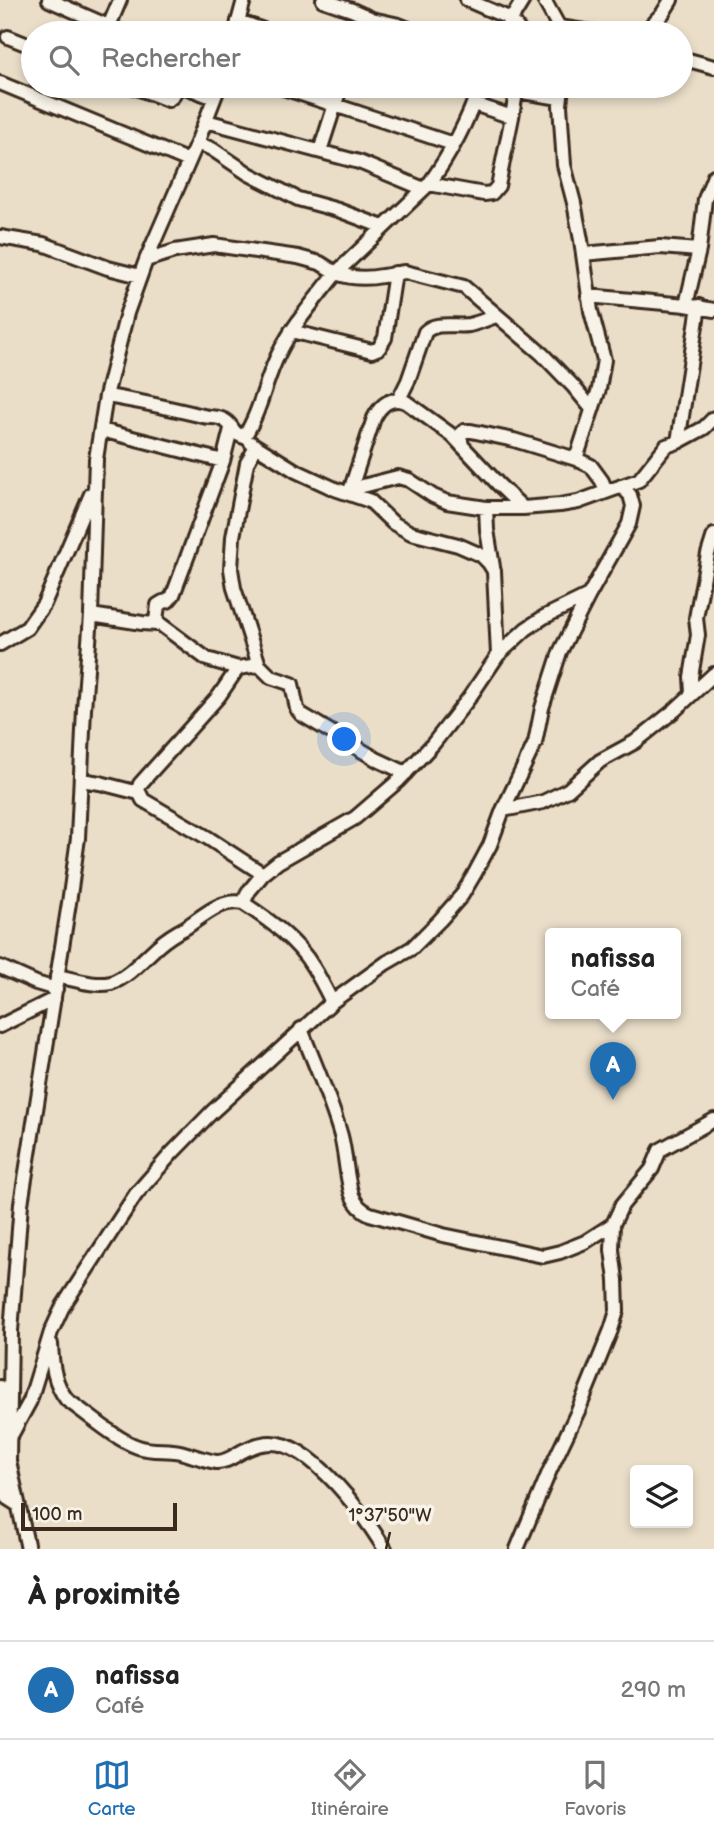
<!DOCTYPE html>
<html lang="fr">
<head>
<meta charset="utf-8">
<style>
  :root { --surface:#fff; --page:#f2f2f2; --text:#222; --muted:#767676; --line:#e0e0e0; --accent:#1f6fb2 }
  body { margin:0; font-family:"Balsamiq Sans",sans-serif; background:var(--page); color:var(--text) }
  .controls { position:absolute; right:21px; bottom:21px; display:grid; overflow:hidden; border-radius:7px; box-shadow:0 4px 10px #0003 }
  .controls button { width:63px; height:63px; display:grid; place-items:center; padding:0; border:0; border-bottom:2px solid var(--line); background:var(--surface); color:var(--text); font:35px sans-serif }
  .scale { position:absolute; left:21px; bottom:18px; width:156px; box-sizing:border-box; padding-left:7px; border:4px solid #3b2a1e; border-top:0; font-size:19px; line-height:24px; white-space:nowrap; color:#3b2a1e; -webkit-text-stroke:5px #f7f3e8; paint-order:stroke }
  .you { position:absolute; left:345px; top:740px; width:24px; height:24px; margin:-18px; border:5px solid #fff; border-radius:50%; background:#1a73e8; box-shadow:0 0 0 10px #1a73e833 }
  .badge { display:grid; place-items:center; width:46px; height:46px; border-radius:50%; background:var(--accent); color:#fff; font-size:23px; font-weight:700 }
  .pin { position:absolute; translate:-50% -58px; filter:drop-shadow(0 2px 4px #0008) }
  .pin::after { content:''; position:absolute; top:37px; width:24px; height:21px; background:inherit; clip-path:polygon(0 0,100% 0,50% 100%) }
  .popup { position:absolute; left:545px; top:928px; width:136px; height:91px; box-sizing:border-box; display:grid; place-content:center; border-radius:7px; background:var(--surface); filter:drop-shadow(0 2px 5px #0005); font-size:23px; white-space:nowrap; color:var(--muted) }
  .popup b { font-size:26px; color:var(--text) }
  .popup::after { content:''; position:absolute; left:50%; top:100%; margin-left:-14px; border:14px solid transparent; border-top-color:var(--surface) }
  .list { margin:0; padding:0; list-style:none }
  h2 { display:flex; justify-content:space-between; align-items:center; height:91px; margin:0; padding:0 28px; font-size:30px }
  h2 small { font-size:23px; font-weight:400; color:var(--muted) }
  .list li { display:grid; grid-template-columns:46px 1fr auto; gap:21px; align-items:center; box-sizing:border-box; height:98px; padding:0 28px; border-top:2px solid var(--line) }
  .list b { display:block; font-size:26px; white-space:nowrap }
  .list p { margin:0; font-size:23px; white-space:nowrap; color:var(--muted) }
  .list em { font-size:23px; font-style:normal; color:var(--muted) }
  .icon { flex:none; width:38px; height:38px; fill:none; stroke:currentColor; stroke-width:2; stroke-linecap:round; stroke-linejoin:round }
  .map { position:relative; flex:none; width:714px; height:1549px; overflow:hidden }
  .search { position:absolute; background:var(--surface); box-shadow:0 4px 10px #0003; left:21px; right:21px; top:21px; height:77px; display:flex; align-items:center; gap:18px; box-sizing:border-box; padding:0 24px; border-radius:38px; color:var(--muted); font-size:26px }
  .sheet { height:189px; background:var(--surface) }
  nav { display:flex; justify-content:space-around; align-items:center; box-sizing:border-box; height:98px; border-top:2px solid var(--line); background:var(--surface); font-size:19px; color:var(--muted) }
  nav a { display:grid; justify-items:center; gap:4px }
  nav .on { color:var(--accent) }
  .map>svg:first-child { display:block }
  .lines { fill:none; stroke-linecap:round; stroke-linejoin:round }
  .minor-casing { stroke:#3b2a1e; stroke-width:18 }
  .minor { stroke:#f7f3e8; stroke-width:12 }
  .ticks { fill:none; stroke:#3b2a1e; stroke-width:2.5 }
  .ticks-label { font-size:18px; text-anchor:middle; fill:#3b2a1e; stroke:#f7f3e8; stroke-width:7; stroke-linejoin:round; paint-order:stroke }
</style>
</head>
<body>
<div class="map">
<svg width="714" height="1549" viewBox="0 0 714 1549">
  <rect width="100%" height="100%" fill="#eadec9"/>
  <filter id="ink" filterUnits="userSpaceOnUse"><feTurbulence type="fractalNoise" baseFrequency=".0143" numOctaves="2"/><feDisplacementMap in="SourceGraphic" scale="14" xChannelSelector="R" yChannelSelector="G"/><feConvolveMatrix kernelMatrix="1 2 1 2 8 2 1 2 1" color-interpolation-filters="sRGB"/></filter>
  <g filter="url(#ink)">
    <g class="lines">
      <defs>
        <path id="minor" d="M49,0L124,33
          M323,0L352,10L372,19L399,25L419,33
          M467,0L511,19L521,33
          M544,0L559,27V33
          M238,21L272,33
          M559,27L597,33
          M106,33L120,0
          M235,33L244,0
          M358,33L364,15
          M503,33L523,0
          M644,33L663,13L671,0
          M8,37L33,47
          M681,58L714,67
          M0,83L189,161
          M132,86L168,100L173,96L177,87L181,86
          M183,86L214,98
          M277,86L453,144
          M562,86L560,105L564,165L574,203L581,240L591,311L604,360L599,389L576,459
          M516,91L560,98
          M474,104L512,117
          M206,121L359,162L424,189
          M197,143L212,149L249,174L298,199L338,210L383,227
          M320,151L341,86
          M429,184L484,194L492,193L498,186L512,117L517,86
          M0,237L43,244L108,268L140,276
          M583,254L660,247L699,250
          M146,260L175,251L214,245L298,257L320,263L336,273L429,184C450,155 468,120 480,86
          M588,296L686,305L714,310
          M686,305L699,250L705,199L714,176
          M291,331L372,351L379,348L385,338L395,273
          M106,396C139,401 170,408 203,416C210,418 218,416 224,420C234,425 230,433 244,437C261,411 265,380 279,353C294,323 316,299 336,273C350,278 367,279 382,276C390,275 397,273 405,272L464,287L542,354L573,386L592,409
          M399,399L408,381L425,332C436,321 455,327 469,325C479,323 487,319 496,316
          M101,430L223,461L231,429
          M678,442L699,306
          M251,443L296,471L335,489L370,501L393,523L411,533L458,545L481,555L489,563L494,571L498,655
          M462,446L460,435L464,431H471L514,440L576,459L591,466L602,481L606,491
          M256,447L247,463L233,537L231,569L234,588L259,665L271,677L292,684L297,709L301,714L376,759L406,773
          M223,461L173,595L168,601L163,602L158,605L156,621L207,659L238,668L259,665
          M351,489L398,477L409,480L433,496L447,502L486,508H523L560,505L578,502L639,480L666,446L678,442L704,428L714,418
          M349,494L374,418C381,404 392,396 406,402L453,436L499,485L523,508
          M486,508L487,530L493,567
          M589,595L560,652L542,708L535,743L503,810L543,802L568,790L600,761L635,742L675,710L714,674
          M91,615L142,623L157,624
          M0,644L27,628L44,604L91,494
          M238,668L219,696L140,784L138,790L143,800L208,838L263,874
          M692,693L691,677L698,635L696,618L708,554L714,535
          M81,780L100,783L139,793
          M0,967L36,983L56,989
          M57,976C73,979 95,987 111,983C129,977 144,958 158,946C166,939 175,933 185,928C202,917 221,898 243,903
          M332,1002L386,963L412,948L440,920L462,895L475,873L490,845L503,810
          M0,1026L54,999
          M301,1029C315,1065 331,1100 341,1136C346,1155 346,1177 352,1195C356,1205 361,1210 370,1214L443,1235L543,1256L560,1252L585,1242L613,1224
          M51,1344C52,1365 54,1383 67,1400C88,1414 115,1439 138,1447C152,1452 166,1449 180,1452C192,1455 204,1460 216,1462C227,1463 236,1454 245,1450C253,1446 263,1443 271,1443C313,1443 365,1517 385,1549
          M0,1387L3,1487L7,1498L18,1505
          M12,1434L30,1401L51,1332L63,1306L136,1194L172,1153L212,1112L332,1002C326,990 320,978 313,967C297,940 269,920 243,903L249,891L263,874L278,862L355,818L398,781L433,744L469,698L498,655L526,629L544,617L589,595L629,524L633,506L630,495L621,486
          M28,1549L9,1461L11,1331L21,1204L69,903L78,838L84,709L91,615L96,459L106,396L127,313L146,260L197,143L219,86
          M517,1549L550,1470L578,1411L611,1330L617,1311L616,1280L612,1250L613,1224L622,1205L652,1169L660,1150L714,1120"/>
      </defs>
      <!-- minor casing -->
      <use href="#minor" class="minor-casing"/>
      <!-- minor -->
      <use href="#minor" class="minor"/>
    </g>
  </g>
  <!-- ticks -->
  <path class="ticks" d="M386,1549L390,1532"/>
  <g class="ticks-label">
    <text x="390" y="1521">1°37'50"W</text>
  </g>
</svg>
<div class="controls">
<button><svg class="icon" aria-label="layers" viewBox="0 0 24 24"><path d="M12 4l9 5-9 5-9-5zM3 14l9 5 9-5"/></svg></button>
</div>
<div class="scale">100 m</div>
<div class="you"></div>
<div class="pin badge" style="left:613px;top:1100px">A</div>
<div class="popup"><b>nafissa</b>Café</div>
<div class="search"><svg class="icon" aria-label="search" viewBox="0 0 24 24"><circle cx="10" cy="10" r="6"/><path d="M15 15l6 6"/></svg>Rechercher</div>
</div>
<section class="sheet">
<h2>À proximité<small></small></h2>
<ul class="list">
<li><span class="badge">A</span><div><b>nafissa</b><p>Café</p></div><em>290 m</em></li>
</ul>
</section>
<nav>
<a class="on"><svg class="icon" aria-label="map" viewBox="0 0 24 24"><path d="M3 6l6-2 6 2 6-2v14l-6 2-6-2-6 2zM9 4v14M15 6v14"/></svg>Carte</a>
<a><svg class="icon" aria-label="directions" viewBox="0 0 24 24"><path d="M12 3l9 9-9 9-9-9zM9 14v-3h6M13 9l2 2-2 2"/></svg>Itinéraire</a>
<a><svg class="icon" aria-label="saved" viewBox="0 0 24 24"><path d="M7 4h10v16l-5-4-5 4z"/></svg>Favoris</a>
</nav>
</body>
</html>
